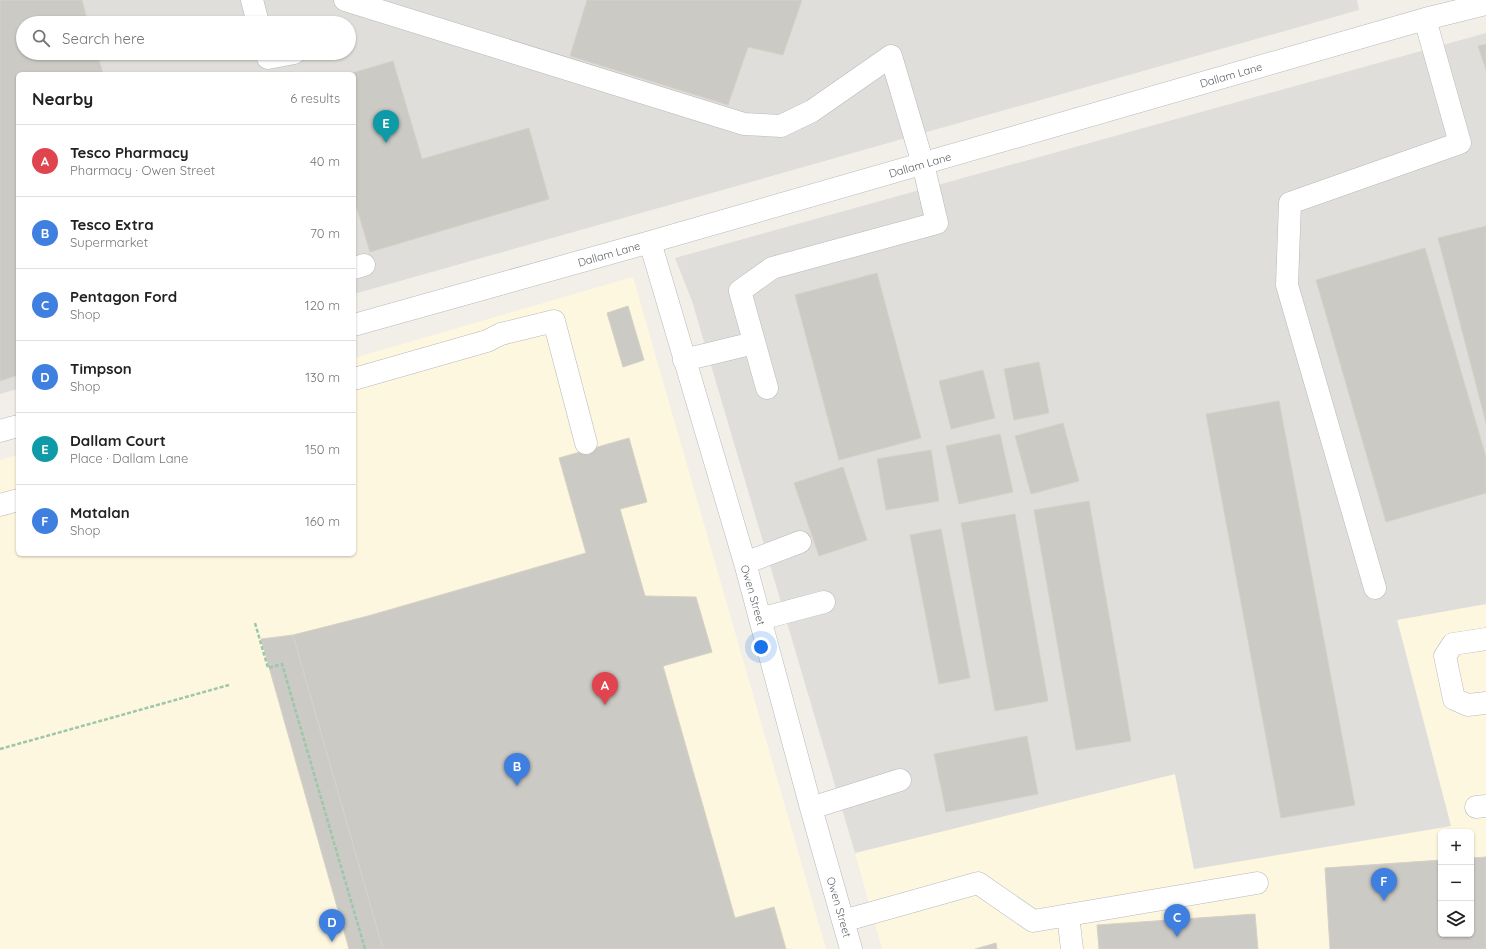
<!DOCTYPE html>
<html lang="en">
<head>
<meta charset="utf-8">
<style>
  :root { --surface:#fff; --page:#f6f6f6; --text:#222; --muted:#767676; --line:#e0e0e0; --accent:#7c3aed }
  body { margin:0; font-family:Quicksand,sans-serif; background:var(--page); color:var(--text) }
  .controls { position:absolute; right:12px; bottom:12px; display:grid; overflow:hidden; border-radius:6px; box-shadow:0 1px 3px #0004 }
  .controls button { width:36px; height:36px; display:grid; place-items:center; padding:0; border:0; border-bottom:1px solid var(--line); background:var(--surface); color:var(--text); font:20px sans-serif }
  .you { position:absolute; left:761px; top:647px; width:14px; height:14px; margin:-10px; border:3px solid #fff; border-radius:50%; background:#1a73e8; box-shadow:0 0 0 6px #1a73e833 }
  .badge { display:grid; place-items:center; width:26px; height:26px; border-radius:50%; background:var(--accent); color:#fff; font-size:13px; font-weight:700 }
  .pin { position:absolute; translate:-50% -33px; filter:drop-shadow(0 1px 2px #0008) }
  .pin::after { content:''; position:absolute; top:21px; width:14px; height:12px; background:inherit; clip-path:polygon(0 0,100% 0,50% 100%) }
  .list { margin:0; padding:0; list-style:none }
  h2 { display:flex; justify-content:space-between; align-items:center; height:52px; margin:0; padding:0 16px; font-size:17px }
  h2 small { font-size:13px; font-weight:400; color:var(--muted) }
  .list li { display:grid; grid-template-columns:26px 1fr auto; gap:12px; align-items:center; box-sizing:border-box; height:72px; padding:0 16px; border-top:1px solid var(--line) }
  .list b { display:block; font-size:15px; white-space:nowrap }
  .list p { margin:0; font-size:13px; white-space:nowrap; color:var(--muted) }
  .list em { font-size:13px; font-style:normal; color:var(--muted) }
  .icon { flex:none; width:22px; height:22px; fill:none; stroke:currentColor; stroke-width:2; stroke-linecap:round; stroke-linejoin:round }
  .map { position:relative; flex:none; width:1486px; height:949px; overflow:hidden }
  .search { position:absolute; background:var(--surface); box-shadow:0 1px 3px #0004; left:16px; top:16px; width:340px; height:44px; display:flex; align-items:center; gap:10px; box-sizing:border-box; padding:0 14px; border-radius:22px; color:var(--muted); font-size:15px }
  .panel { position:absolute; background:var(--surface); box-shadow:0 1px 3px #0004; left:16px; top:72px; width:340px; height:484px; border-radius:6px }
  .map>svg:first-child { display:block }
  .commercial { fill:#fef7e0; fill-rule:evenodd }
  .industrial { fill:#e0deda; fill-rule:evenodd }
  .building { fill:#cccac5; stroke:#d6d1c6 }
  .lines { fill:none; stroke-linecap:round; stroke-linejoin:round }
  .minor-casing { stroke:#b5b8bc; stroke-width:23 }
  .path { stroke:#9cc7a9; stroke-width:2.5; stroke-dasharray:4 2; stroke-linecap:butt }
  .minor { stroke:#fff; stroke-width:22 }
  .labels { text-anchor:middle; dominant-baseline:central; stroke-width:3; stroke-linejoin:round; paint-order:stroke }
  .street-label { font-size:11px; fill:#5f6368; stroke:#fff }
</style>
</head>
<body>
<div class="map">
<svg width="1486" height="949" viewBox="0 0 1486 949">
  <rect width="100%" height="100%" fill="#f1efe8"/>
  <!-- commercial -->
  <path class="commercial" d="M633,277L826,949H0V460L18,455V554H354V358Z
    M1486,604V949H882L855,853L1175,774L1194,869L1451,826L1397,619ZM1441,832H1471V934H1441Z"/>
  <!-- industrial -->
  <path class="industrial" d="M0,0H1357L1359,10L354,294V74H18V389L0,394ZM23,23H349V53H23Z
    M1486,33V604L1397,620L1451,826L1194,869L1175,774L855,853L692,301L675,258Z"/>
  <!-- building -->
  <path class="building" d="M0,0H82L88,23H23V53H97L103,74H18V375L0,381Z
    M587,0H802L783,55L748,47L728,105L570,56Z
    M1486,44V70L1478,46Z
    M393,61L422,159L529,128L549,199L370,252L354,199V74H349Z
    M1486,226V423L1438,238Z
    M1425,248L1486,457V493L1386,522L1316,280Z
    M877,273L921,438L839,460L795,295Z
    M628,306L644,360L623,367L607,313Z
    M1039,362L1049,413L1014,420L1004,369Z
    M983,370L995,418L951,429L939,381Z
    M1279,401L1355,805L1281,818L1206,414Z
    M1063,423L1079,481L1031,494L1015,436Z
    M1000,434L1013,492L959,504L946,446Z
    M629,438L647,502L620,509L645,596L696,597L712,652L663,666L735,918L774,907L786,949H383L293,635L368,616L586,553L559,458Z
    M931,450L939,501L886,510L877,459Z
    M843,467L867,540L819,556L794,483Z
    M1089,501L1131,741L1076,750L1034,510Z
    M1015,514L1048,701L995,711L961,523Z
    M941,529L970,678L939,684L910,535Z
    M293,635L383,949H349L261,639Z
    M1027,736L1038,794L946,812L934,754Z
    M1486,857V949H1330L1325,868L1441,860V934H1471V858Z
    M1255,914L1258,949H1099L1097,925Z
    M996,943L997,949H975Z"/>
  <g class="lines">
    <defs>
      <path id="minor" d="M252,0L258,23
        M345,0L744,124L781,126L812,111L891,56L923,164L937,223L772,268L740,291L767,388
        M268,58L294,53
        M650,242L745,563L811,808L851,949
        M354,268L364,265
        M354,325L650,242L1425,19L1486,4
        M684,360L754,343
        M354,379L487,341L501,334L554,321L586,443
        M0,431L18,426
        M0,505L18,500
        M745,563L800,542
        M1375,588L1287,285L1290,203L1460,143L1425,19
        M760,619L824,602
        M1486,639L1453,644L1445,656L1454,699L1468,705L1486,703
        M1476,807L1486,806
        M811,808L900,780
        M1068,915L1072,949
        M843,921L978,883L1033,921L1257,883"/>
    </defs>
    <!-- minor casing -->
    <use href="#minor" class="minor-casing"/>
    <!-- path -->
    <path class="path" d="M255,623L268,668L282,664L365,949
      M0,749L229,685"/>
    <!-- minor -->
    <use href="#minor" class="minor"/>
  </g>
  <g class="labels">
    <!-- street labels -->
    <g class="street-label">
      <text transform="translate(1231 75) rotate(-16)">Dallam Lane</text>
      <text transform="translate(920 165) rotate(-16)">Dallam Lane</text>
      <text transform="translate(609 254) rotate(-16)">Dallam Lane</text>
      <text transform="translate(753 595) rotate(74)">Owen Street</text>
      <text transform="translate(839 907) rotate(74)">Owen Street</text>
    </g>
  </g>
</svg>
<div class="controls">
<button>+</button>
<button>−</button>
<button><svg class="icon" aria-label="layers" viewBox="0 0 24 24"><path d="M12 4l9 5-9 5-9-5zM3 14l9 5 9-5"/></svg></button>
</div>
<div class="you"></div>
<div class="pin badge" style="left:605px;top:705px;background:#e0444e">A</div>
<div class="pin badge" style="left:517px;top:786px;background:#3f7fe0">B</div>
<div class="pin badge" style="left:1177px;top:937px;background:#3f7fe0">C</div>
<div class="pin badge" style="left:332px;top:942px;background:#3f7fe0">D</div>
<div class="pin badge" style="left:386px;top:143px;background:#0f9aa8">E</div>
<div class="pin badge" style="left:1384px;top:901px;background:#3f7fe0">F</div>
<div class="search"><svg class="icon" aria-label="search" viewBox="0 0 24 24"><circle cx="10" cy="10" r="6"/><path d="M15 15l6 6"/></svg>Search here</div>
<section class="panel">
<h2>Nearby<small>6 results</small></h2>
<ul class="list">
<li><span class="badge" style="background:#e0444e">A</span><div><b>Tesco Pharmacy</b><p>Pharmacy · Owen Street</p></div><em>40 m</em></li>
<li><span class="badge" style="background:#3f7fe0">B</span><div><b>Tesco Extra</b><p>Supermarket</p></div><em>70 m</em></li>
<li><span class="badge" style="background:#3f7fe0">C</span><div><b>Pentagon Ford</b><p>Shop</p></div><em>120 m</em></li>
<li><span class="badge" style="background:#3f7fe0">D</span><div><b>Timpson</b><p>Shop</p></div><em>130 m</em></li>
<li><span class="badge" style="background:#0f9aa8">E</span><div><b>Dallam Court</b><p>Place · Dallam Lane</p></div><em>150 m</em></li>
<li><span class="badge" style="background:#3f7fe0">F</span><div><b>Matalan</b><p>Shop</p></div><em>160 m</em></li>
</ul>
</section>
</div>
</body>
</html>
